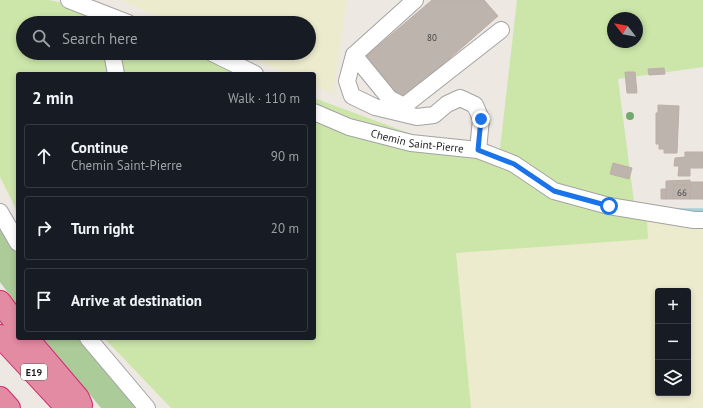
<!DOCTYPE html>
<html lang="en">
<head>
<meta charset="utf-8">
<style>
  :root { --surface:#171b24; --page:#20242c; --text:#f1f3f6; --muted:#9ea1a6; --line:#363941 }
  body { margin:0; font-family:"PT Sans",sans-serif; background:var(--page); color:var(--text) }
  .controls { position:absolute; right:12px; bottom:12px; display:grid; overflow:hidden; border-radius:4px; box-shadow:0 2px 6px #0003 }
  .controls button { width:36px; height:36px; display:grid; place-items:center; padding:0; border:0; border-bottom:1px solid var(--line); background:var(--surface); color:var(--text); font:20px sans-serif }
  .compass { position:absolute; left:607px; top:12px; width:36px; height:36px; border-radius:50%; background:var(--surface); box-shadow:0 2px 6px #0003; rotate:301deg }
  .stop { position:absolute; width:12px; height:12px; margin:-9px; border:3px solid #1a73e8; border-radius:50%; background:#fff }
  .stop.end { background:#1a73e8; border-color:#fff; box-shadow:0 1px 4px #0008 }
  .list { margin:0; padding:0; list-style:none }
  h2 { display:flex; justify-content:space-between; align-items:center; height:52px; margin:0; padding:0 16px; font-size:17px }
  h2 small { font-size:13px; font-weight:400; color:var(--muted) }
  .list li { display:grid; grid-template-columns:26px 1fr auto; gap:12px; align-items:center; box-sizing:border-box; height:64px; margin:0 8px 8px; padding:0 8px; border:1px solid var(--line); border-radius:4px }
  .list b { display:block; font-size:15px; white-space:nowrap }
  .list p { margin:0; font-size:13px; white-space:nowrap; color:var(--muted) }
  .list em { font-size:13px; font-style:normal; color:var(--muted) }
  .icon { flex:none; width:22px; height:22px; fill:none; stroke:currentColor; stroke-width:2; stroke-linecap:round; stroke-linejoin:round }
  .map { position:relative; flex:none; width:703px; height:408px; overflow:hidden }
  .search { position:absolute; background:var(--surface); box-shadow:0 2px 6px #0003; left:16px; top:16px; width:300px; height:44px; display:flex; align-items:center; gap:10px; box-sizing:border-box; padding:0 14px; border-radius:22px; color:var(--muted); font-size:15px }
  .panel { position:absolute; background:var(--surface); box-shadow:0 2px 6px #0003; left:16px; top:72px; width:300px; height:268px; border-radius:4px }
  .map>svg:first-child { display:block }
  .farmland { fill:#ecebcd; fill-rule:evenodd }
  .grass { fill:#cce6a9; fill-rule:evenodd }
  .forest { fill:#abcb98 }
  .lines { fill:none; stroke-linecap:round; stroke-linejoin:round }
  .stream { stroke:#a3d2da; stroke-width:3.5 }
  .building { fill:#bdb4ae; stroke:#beaea5 }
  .minor-casing { stroke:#a3a3a3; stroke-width:18 }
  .highway-casing { stroke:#d02a70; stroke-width:24 }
  .minor { stroke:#fff; stroke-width:16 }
  .highway { stroke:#e38ba3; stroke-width:22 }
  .tree { fill:#73a96e }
  .route { stroke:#1a73e8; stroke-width:5 }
  .labels { text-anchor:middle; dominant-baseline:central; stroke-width:4; stroke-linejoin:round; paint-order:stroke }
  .number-label { font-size:9px; fill:#444240 }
  .shield { fill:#fff; stroke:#606060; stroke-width:1 }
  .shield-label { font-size:10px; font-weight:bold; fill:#1c1c1c }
  .street-label { font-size:11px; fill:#1c1c1c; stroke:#fff }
</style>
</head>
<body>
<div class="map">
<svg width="703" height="408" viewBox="0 0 703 408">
  <rect width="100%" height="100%" fill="#ede8e2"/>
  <!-- farmland -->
  <path class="farmland" d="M120,0H347L333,94L314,86V74H288L240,53H309V23H172Z
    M647,221L703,229V408H177L314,338V225L648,239ZM658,291H688V393H658Z"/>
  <!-- grass -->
  <path class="grass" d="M0,0H49L62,3L116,23H23V53H195L251,74H18V213L0,177Z
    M517,0H703V67L618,79L636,217L647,221L648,239L456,253L471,408H171L104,338H314V98L498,166ZM613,18H637V42H613Z"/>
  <!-- forest -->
  <path class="forest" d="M0,229L2,233L18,255V306L0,282Z
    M43,338H81L139,408H101Z"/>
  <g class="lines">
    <!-- stream -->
    <path class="stream" d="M677,210H703"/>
  </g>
  <!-- building -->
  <path class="building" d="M432,0H484L498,16L402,100L365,57Z
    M664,68L665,74L649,75L648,69Z
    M625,72H635L637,93H627Z
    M658,105L679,106L677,153H664V149H659V144H656V113H658Z
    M685,152H703V168H690V176H678L679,166H674L675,158L685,157Z
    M613,163L632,168L629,179L610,174Z
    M690,180V182H703V199H690L691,185H674L673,199H666V181Z
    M674,185H691L690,199H673Z
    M661,189H666V199H661Z"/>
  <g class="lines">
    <defs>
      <g id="minor">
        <path d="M69,0L128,23"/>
        <path d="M112,53L116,74"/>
        <path d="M212,53L255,74"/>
        <path d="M354,55L415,0"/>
        <path id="s1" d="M314,112L349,127L411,143L478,150L514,164L554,191L609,206L694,220H703"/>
        <path d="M478,150L481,119L475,105L460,98L447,104L434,115L417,117L375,107L352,96L347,81L354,55L390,99L404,106L501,30"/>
        <path d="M0,212L18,243"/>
        <path d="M88,338L147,408"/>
      </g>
      <path id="highway" d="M0,302L18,326
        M0,336L67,408
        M27,338L78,398L81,405
        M0,398L9,408"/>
    </defs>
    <!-- minor casing -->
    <use href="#minor" class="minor-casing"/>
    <!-- highway casing -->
    <use href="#highway" class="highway-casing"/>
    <!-- minor -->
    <use href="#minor" class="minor"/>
    <!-- highway -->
    <use href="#highway" class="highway"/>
  </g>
  <!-- trees -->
  <circle class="tree" cx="630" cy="116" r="4"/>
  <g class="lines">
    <!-- route -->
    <path class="route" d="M481,119L478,150L514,164L554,191L609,206"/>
  </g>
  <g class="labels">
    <!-- number labels -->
    <g class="number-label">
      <text x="432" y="37">80</text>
      <text x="682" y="192">66</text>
    </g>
    <!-- shield labels -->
    <rect class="shield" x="21" y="364" width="26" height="16" rx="3"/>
    <g class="shield-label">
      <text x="34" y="372">E19</text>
    </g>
    <!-- street labels -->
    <g class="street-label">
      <text stroke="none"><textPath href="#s1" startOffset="108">Chemin Saint-Pierre</textPath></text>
    </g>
  </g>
</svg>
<div class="controls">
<button>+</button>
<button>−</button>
<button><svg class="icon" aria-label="layers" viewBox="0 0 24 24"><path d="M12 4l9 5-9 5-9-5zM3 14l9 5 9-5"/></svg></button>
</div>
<svg class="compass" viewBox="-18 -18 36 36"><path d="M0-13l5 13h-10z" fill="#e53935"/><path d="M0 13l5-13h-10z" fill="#9ea1a6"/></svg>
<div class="stop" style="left:609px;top:206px"></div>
<div class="stop end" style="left:481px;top:119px"></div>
<div class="search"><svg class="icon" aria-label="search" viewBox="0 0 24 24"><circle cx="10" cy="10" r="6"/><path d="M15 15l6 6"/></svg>Search here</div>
<section class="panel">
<h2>2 min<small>Walk · 110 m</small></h2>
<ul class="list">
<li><svg class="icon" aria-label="ahead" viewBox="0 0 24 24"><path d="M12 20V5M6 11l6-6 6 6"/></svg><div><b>Continue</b><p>Chemin Saint-Pierre</p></div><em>90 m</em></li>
<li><svg class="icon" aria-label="right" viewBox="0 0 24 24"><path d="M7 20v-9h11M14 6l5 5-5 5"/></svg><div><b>Turn right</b></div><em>20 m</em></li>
<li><svg class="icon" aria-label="arrive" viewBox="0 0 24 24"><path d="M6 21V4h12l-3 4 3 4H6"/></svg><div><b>Arrive at destination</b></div></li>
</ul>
</section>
</div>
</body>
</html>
